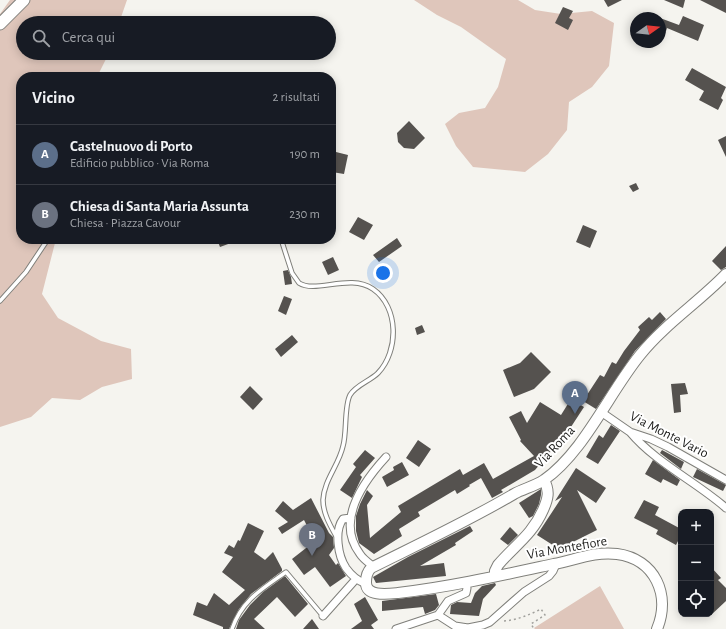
<!DOCTYPE html>
<html lang="it">
<head>
<meta charset="utf-8">
<style>
  :root { --surface:#171b24; --page:#20242c; --text:#f1f3f6; --muted:#9ea1a6; --line:#363941; --accent:#a44fbe }
  body { margin:0; font-family:"Alegreya Sans",sans-serif; background:var(--page); color:var(--text) }
  .controls { position:absolute; right:12px; bottom:12px; display:grid; overflow:hidden; border-radius:8px; box-shadow:0 2px 10px #0003 }
  .controls button { width:36px; height:36px; display:grid; place-items:center; padding:0; border:0; border-bottom:1px solid var(--line); background:var(--surface); color:var(--text); font:20px sans-serif }
  .compass { position:absolute; left:630px; top:12px; width:36px; height:36px; border-radius:50%; background:var(--surface); box-shadow:0 2px 10px #0003; rotate:75deg }
  .you { position:absolute; left:383px; top:273px; width:14px; height:14px; margin:-10px; border:3px solid #fff; border-radius:50%; background:#1a73e8; box-shadow:0 0 0 6px #1a73e833 }
  .badge { display:grid; place-items:center; width:26px; height:26px; border-radius:50%; background:var(--accent); color:#fff; font-size:13px; font-weight:700 }
  .pin { position:absolute; translate:-50% -33px; filter:drop-shadow(0 1px 2px #0008) }
  .pin::after { content:''; position:absolute; top:21px; width:14px; height:12px; background:inherit; clip-path:polygon(0 0,100% 0,50% 100%) }
  .list { margin:0; padding:0; list-style:none }
  h2 { display:flex; justify-content:space-between; align-items:center; height:52px; margin:0; padding:0 16px; font-size:17px }
  h2 small { font-size:13px; font-weight:400; color:var(--muted) }
  .list li { display:grid; grid-template-columns:26px 1fr auto; gap:12px; align-items:center; box-sizing:border-box; height:60px; padding:0 16px; border-top:1px solid var(--line) }
  .list b { display:block; font-size:15px; white-space:nowrap }
  .list p { margin:0; font-size:13px; white-space:nowrap; color:var(--muted) }
  .list em { font-size:13px; font-style:normal; color:var(--muted) }
  .icon { flex:none; width:22px; height:22px; fill:none; stroke:currentColor; stroke-width:2; stroke-linecap:round; stroke-linejoin:round }
  .map { position:relative; flex:none; width:726px; height:629px; overflow:hidden }
  .search { position:absolute; background:var(--surface); box-shadow:0 2px 10px #0003; left:16px; top:16px; width:320px; height:44px; display:flex; align-items:center; gap:10px; box-sizing:border-box; padding:0 14px; border-radius:22px; color:var(--muted); font-size:15px }
  .panel { position:absolute; background:var(--surface); box-shadow:0 2px 10px #0003; left:16px; top:72px; width:320px; height:172px; border-radius:16px }
  .map>svg:first-child { display:block }
  .green { fill:#dfc6bb }
  .building { fill:#55524f }
  .lines { fill:none; stroke-linecap:round; stroke-linejoin:round }
  .lane-casing { stroke:#7f7f7a; stroke-width:5.5 }
  .street-casing { stroke:#7f7f7a; stroke-width:9 }
  .secondary-casing { stroke:#7f7f7a; stroke-width:12 }
  .primary-casing { stroke:#7f7f7a; stroke-width:13 }
  .path { stroke:#a1a19d; stroke-width:1.5; stroke-dasharray:2 3; stroke-linecap:butt }
  .lane { stroke:#fff; stroke-width:3.5 }
  .street { stroke:#fff; stroke-width:7 }
  .secondary { stroke:#fff; stroke-width:10 }
  .primary { stroke:#fff; stroke-width:11 }
  .labels { text-anchor:middle; dominant-baseline:central; stroke-width:4; stroke-linejoin:round; paint-order:stroke }
  .street-label { font-size:14px; fill:#1e1e1c; stroke:#fff }
</style>
</head>
<body>
<div class="map">
<svg width="726" height="629" viewBox="0 0 726 629">
  <rect width="100%" height="100%" fill="#f5f4ef"/>
  <!-- green -->
  <path class="green" d="M10,0H127L119,23H23V53H109L97,77H21V239H56L42,294L58,318L101,341L131,349L132,379L102,387L80,400L52,398L31,417L0,427V14Z
    M414,0H518L535,10L561,14L592,11L614,23L609,66L592,87L569,102L567,130L548,154L525,172L473,167L456,146L445,124L459,113L485,108L498,87L506,59L461,27L437,15Z
    M600,586L624,629H535L534,628Z"/>
  <!-- building -->
  <path class="building" d="M604,0H622L608,7Z
    M664,0H685L683,8Z
    M700,0H726V13Z
    M563,7L573,11L569,18L573,20L568,30L555,23Z
    M683,16L704,25L698,41L667,28L666,31L660,29V18L679,25Z
    M692,68L726,87L721,98L723,100L718,110L699,100L704,91L685,80Z
    M409,121L425,138L414,149L404,148L398,142L397,133Z
    M726,136V157L718,140Z
    M336,152L348,155L344,174L332,172Z
    M636,183L639,189L633,192L629,186Z
    M358,217L373,225L364,240L349,232Z
    M583,225L597,231L590,248L576,242Z
    M397,238L402,246L379,262L373,255Z
    M217,239H239V240L220,247Z
    M726,246V267L721,270L712,261Z
    M333,257L339,270L328,275L322,262Z
    M288,270L291,277L292,284L285,285L283,271Z
    M284,296L292,299L286,315L278,311Z
    M660,312L666,319L635,351L596,409L583,401L600,375L604,377L612,362L616,364L624,351L640,330L638,327L649,317L652,320Z
    M422,325L425,332L417,335L415,328Z
    M292,335L298,342L281,357L275,349Z
    M531,352L551,372L534,389L514,397L503,370L520,363Z
    M685,383L688,394L680,395L681,412L674,413L671,384Z
    M250,386L263,399L253,410L240,397Z
    M571,399L584,407L569,430L535,470L501,490L503,492L492,498L481,478L469,485L470,486L457,494L455,490L418,512L420,516L399,529L402,536L374,554L359,543L356,531V516L360,504L367,490L373,496L367,505L370,538L401,512L398,506L460,469L463,475L484,463L493,479L534,456L520,441L521,440L509,417L521,411L527,423L540,402L561,415Z
    M611,425L620,431L598,464L586,457L599,435L603,438Z
    M418,440L431,449L419,467L406,458Z
    M365,450L375,458L360,475L362,477L352,498L340,490L356,467L353,464Z
    M662,450L684,462L681,469L660,453Z
    M653,460L680,480L677,486L663,479L661,483L645,474Z
    M402,462L409,475L387,487L382,477L394,470L393,467Z
    M576,468L606,488L596,503L577,490L597,530L559,549L537,535L562,497L555,501Z
    M697,469L726,485L723,491L693,477Z
    M541,489V495L539,504L533,516L529,518L519,503Z
    M311,498L329,533L333,537L334,548L329,555L336,565L338,563L346,576L330,587L315,567L304,575L292,559L315,541L304,520L282,534L278,528L288,522L275,511L283,501L293,510Z
    M644,500L659,507L655,515L681,529V535L676,545L656,534L658,530L634,518Z
    M248,523L264,531L254,552L265,560L273,552L282,569V571L251,594L239,609L229,629H223V627L193,615L197,602L207,606L214,593L229,605L245,590L222,572L233,557L224,553L229,545L234,548L238,540L240,541Z
    M470,526L473,531L455,543L456,545L420,566L444,563L446,576L376,583L373,577L408,557Z
    M510,527L518,535L508,545L500,539Z
    M711,567L721,578L718,580L726,588V601L711,615Z
    M285,576L308,604L295,617L277,597L254,619L265,629H236L239,620L250,605L263,592Z
    M495,583L496,585L483,599L479,616L450,614L451,605L457,602L471,603L475,593L482,586Z
    M436,594L439,605L435,610L425,614L423,607L382,611V601Z
    M365,597L378,620L371,625L374,629H351L362,621L354,604Z
    M312,619L319,629H303Z"/>
  <g class="lines">
    <defs>
      <path id="lane" d="M281,239L292,273L299,283C316,294 350,273 373,289C399,307 399,351 378,373C370,381 356,385 350,395C344,406 347,433 343,446C339,465 324,480 323,500C323,513 330,525 336,536
        M0,301L26,272L48,239
        M232,629C242,600 262,589 286,572L323,616"/>
      <path id="street" d="M601,412L630,432L651,439L668,447L726,480
        M630,432C656,463 695,481 726,508
        M351,518L343,519C334,531 338,556 346,568C351,575 358,581 366,584
        M374,567C369,563 363,559 360,554C335,521 363,482 386,457
        M438,615L455,626L468,628L483,625L490,622L524,592L549,576L553,571L556,564
        M323,616L356,579
        M396,629L438,615L448,601L466,593L467,588L465,582"/>
      <path id="secondary" d="M495,576V571L498,565C515,545 532,535 543,510C548,499 550,491 544,480
        M657,629C671,595 655,559 617,554C595,551 575,560 554,564C503,575 450,587 398,593C388,594 365,597 366,582C366,576 367,572 371,568C419,544 468,521 514,494C523,489 535,486 544,480C584,452 609,393 640,355C665,324 699,302 726,274"/>
      <path id="primary" d="M0,24L24,0"/>
    </defs>
    <!-- lane casing -->
    <use href="#lane" class="lane-casing"/>
    <!-- street casing -->
    <use href="#street" class="street-casing"/>
    <!-- secondary casing -->
    <use href="#secondary" class="secondary-casing"/>
    <!-- primary casing -->
    <use href="#primary" class="primary-casing"/>
    <!-- path -->
    <path class="path" d="M504,621C517,620 529,615 541,609L545,615L531,624L534,629"/>
    <!-- lane -->
    <use href="#lane" class="lane"/>
    <!-- street -->
    <use href="#street" class="street"/>
    <!-- secondary -->
    <use href="#secondary" class="secondary"/>
    <!-- primary -->
    <use href="#primary" class="primary"/>
  </g>
  <g class="labels">
    <!-- street labels -->
    <g class="street-label">
      <text transform="translate(669 435) rotate(27)">Via Monte Vario</text>
      <text transform="translate(555 447) rotate(-47)">Via Roma</text>
      <text transform="translate(567 548) rotate(-10)">Via Montefiore</text>
    </g>
  </g>
</svg>
<div class="controls">
<button>+</button>
<button>−</button>
<button><svg class="icon" aria-label="locate" viewBox="0 0 24 24"><circle cx="12" cy="12" r="6"/><path d="M12 2v4M12 18v4M2 12h4M18 12h4"/></svg></button>
</div>
<svg class="compass" viewBox="-18 -18 36 36"><path d="M0-13l5 13h-10z" fill="#e53935"/><path d="M0 13l5-13h-10z" fill="#9ea1a6"/></svg>
<div class="you"></div>
<div class="pin badge" style="left:575px;top:414px;background:#5c6f8a">A</div>
<div class="pin badge" style="left:312px;top:556px;background:#6b7280">B</div>
<div class="search"><svg class="icon" aria-label="search" viewBox="0 0 24 24"><circle cx="10" cy="10" r="6"/><path d="M15 15l6 6"/></svg>Cerca qui</div>
<section class="panel">
<h2>Vicino<small>2 risultati</small></h2>
<ul class="list">
<li><span class="badge" style="background:#5c6f8a">A</span><div><b>Castelnuovo di Porto</b><p>Edificio pubblico · Via Roma</p></div><em>190 m</em></li>
<li><span class="badge" style="background:#6b7280">B</span><div><b>Chiesa di Santa Maria Assunta</b><p>Chiesa · Piazza Cavour</p></div><em>230 m</em></li>
</ul>
</section>
</div>
</body>
</html>
